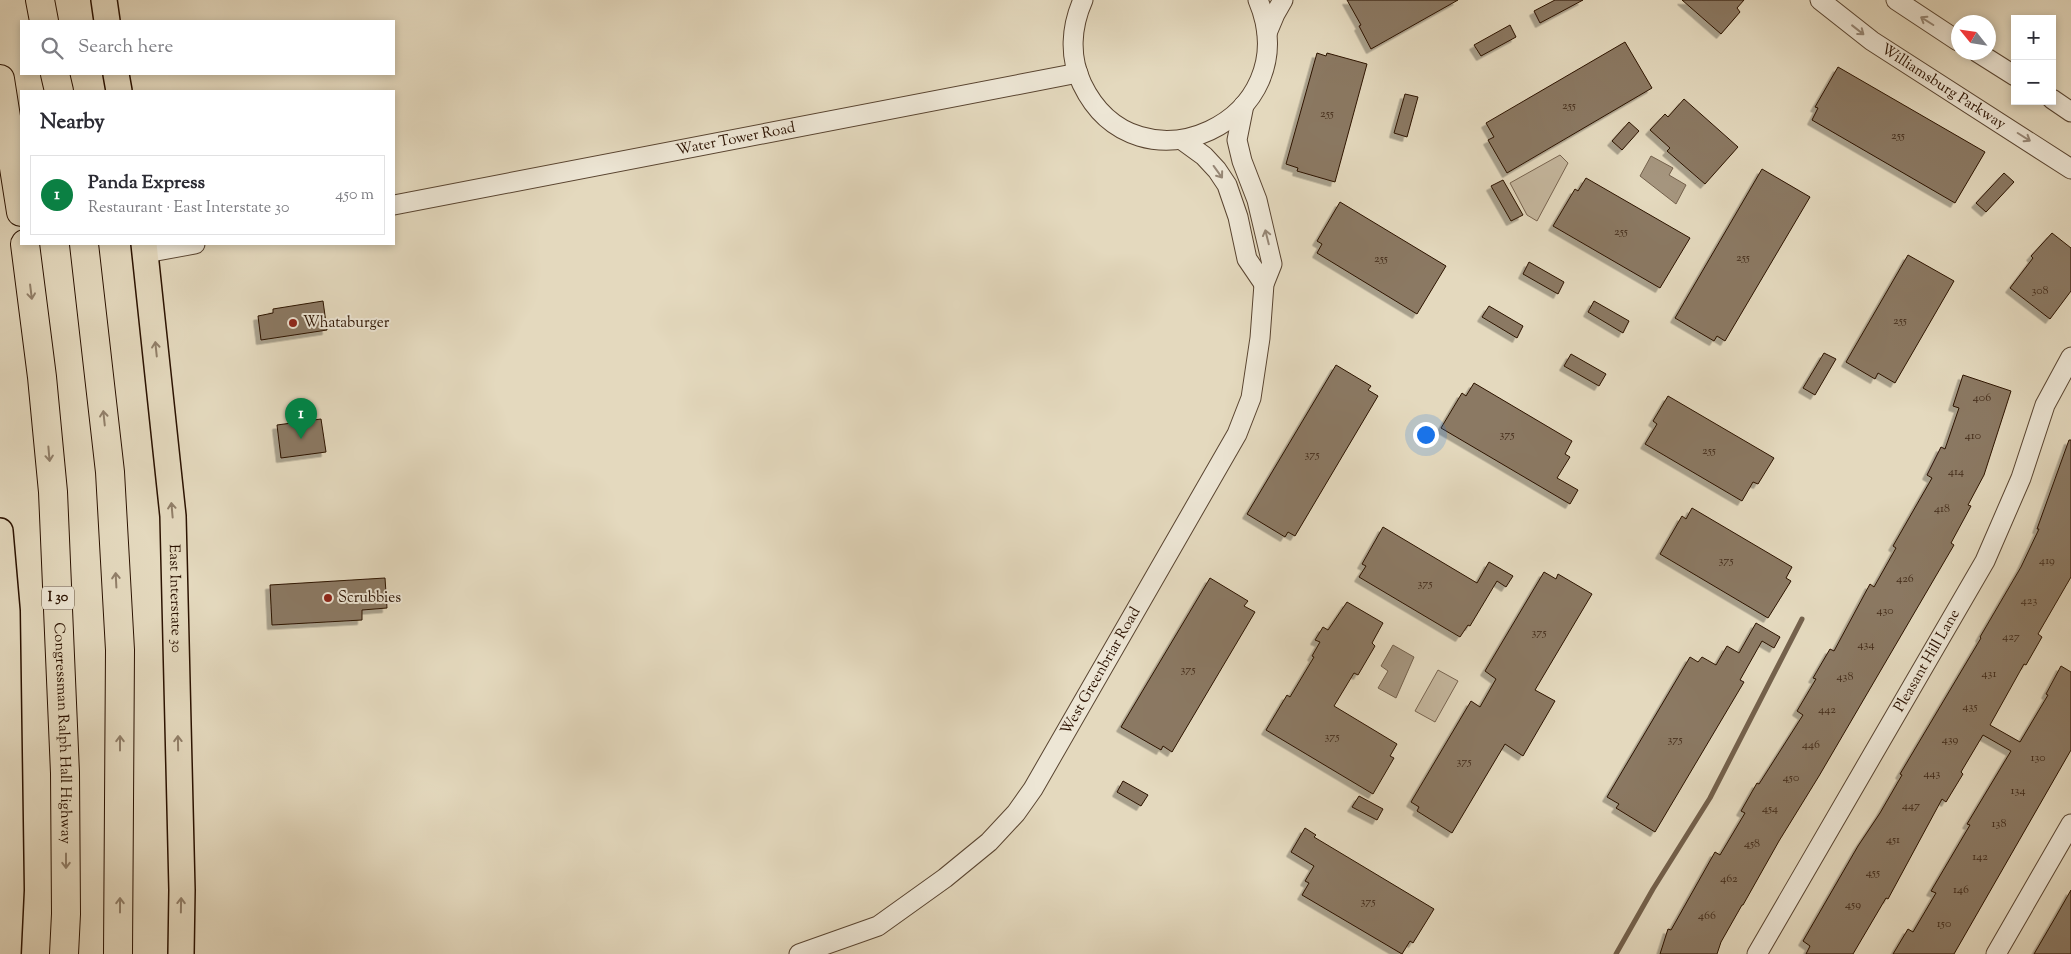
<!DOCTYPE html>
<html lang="en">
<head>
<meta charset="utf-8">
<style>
  :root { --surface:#fff; --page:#f7f7f7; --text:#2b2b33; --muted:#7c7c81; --line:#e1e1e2; --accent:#0b8043 }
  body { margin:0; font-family:"Sorts Mill Goudy",serif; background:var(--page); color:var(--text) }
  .controls { position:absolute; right:15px; top:15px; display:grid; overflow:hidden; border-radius:0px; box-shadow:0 2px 8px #0003 }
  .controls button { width:45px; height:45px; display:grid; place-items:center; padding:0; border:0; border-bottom:1px solid var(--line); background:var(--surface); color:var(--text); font:25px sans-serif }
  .compass { position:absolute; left:1951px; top:15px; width:45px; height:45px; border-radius:50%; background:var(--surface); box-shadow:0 2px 8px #0003; rotate:300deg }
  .you { position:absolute; left:1425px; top:434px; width:18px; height:18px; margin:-12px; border:4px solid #fff; border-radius:50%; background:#1a73e8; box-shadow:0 0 0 8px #1a73e833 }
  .badge { display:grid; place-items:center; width:32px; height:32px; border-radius:50%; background:var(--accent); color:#fff; font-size:16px; font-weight:700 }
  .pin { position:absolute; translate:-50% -41px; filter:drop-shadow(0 1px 2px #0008) }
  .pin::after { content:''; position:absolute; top:26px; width:18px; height:15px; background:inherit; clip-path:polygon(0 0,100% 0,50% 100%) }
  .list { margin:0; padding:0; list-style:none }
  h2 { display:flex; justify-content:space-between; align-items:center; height:65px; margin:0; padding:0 20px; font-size:21px }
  h2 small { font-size:16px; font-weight:400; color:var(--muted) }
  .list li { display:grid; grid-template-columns:32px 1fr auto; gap:15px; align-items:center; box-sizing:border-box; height:80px; margin:0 10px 10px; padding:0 10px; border:1px solid var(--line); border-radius:0px }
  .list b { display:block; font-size:19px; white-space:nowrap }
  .list p { margin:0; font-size:16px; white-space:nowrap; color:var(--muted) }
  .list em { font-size:16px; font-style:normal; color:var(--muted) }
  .icon { flex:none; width:28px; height:28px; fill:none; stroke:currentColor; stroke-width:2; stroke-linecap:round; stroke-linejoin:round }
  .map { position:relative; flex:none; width:2071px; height:954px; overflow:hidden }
  .search { position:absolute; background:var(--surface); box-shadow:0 2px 8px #0003; left:20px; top:20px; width:375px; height:55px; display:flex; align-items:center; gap:12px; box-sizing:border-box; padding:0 18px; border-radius:0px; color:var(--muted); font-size:19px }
  .panel { position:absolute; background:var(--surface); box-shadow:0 2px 8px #0003; left:20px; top:90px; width:375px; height:155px; border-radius:0px }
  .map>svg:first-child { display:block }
  .green { fill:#c5b79e; stroke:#786450 }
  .water { fill:#a5957e; stroke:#74614c }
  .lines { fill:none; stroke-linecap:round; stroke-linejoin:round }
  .stream { stroke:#74614c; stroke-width:5 }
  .building { fill:#8b7963; stroke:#2b1201; filter:url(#shadow) }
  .minor-casing { stroke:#594430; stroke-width:21 }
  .major-casing { stroke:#2b1201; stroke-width:28 }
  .highway-casing { stroke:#2b1201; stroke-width:30 }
  .minor { stroke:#ede6d5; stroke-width:19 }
  .major { stroke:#e4d9be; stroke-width:25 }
  .highway { stroke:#e4d9be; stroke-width:28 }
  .oneway { stroke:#968776 }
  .oneway2 { stroke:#917f69 }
  .poi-dot { fill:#8f2418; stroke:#ede6d5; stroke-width:2 }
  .labels { text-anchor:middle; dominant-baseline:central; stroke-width:4; stroke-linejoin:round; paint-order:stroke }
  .number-label { font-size:12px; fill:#432c1a }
  .shield { fill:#ede6d5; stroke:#655241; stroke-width:1 }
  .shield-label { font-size:14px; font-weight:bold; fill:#2b1201 }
  .street-label { font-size:15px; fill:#2b1201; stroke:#ede6d5 }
  .poi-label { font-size:15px; fill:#2b1201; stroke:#ede6d5; text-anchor:start }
</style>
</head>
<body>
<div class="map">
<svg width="2071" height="954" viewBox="0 0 2071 954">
  <defs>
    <filter id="shadow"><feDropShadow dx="-4.5" dy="4.5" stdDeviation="0" flood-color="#0004"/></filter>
  </defs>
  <rect width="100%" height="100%" fill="#e4d9be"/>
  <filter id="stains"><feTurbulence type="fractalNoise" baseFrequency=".004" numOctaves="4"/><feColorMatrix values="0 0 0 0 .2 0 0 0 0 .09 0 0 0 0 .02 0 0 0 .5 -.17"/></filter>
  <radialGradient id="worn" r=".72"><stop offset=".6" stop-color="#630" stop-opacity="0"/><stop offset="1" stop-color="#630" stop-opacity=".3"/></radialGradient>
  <!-- green -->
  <path class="green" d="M1560,155L1568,163L1537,221L1527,215L1510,183Z
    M1438,670L1458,681L1435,722L1415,711Z"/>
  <!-- water -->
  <path class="water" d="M1651,156L1673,168L1669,175L1686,185L1676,204L1640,176Z
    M1393,645L1414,657L1396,698L1378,688L1388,671L1381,666Z"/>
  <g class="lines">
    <!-- stream -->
    <path class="stream" d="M1616,954L1653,889L1710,798L1802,619"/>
  </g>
  <!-- building -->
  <path class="building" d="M1347,0H1458L1371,49L1359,26L1361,25Z
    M1555,0H1583L1540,23L1534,11Z
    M1682,0H1744L1737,8L1740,12L1721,34Z
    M1510,25L1516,37L1481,56L1474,45Z
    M1625,42L1652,88L1507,173L1488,140L1494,137L1486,123Z
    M1317,53L1326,56L1327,53L1367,64L1335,182L1297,171L1298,168L1286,164Z
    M1838,67L1985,152L1955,203L1812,120L1818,108L1815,107Z
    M1405,94L1418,97L1407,137L1394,133Z
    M1684,99L1738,147L1705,184L1667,151L1670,148L1650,130L1665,114L1668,117Z
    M1629,122L1639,131L1622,150L1612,141Z
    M1762,169L1810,197L1725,341L1717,336L1714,341L1675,318Z
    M2004,173L2014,182L1986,212L1976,203Z
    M1586,178L1690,238L1660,288L1553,226L1575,189L1578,191Z
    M1503,180L1523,215L1511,221L1491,186Z
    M1340,202L1446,266L1417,314L1317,253L1322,244L1317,241Z
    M2052,233L2071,248V291L2050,319L2010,288L2033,258L2031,256Z
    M1908,255L1954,281L1895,383L1878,373L1875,379L1846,362Z
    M1529,262L1564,282L1558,294L1523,274Z
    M323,301L327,330L261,340L258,316L273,313V309Z
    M1594,301L1629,321L1623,333L1588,312Z
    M1489,306L1523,326L1517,338L1482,317Z
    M1824,353L1836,359L1815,395L1803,388Z
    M1571,354L1606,374L1599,386L1564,366Z
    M1336,365L1371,386L1368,390L1378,396L1295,536L1288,532L1285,537L1247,514Z
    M1963,375L2011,391L1984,475L1968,505L1971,506L1951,543L1954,545L1819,776L1779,841L1743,905H1742L1721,942L1717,954H1660L1668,929L1671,930L1715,852L1720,855L1745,813L1741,811L1757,783L1759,784L1803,715L1797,711L1816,679L1813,678L1830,649L1834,651L1870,584L1874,587L1896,548L1893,546L1932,478L1927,475L1941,447L1945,449L1959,408L1953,406Z
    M1474,383L1572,441L1565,454L1570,457L1557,478L1578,490L1570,504L1441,428L1462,393L1466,396Z
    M1668,396L1774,458L1758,484L1753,482L1742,501L1645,444L1657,424L1653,421Z
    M321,419L326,452L281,458L277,425Z
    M2069,440H2071V577L2038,634L2042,637L2026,665L2024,664L1990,725L2020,742L2048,695L2046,694L2061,666L2071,672V750L1954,954H1893L1908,929L1913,932L1936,893L1931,891L1970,825L1967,824L2011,751L1983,735L1961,772L1963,774L1946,802L1942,799L1888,899L1886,898L1853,954H1806L1810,946L1803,941L1858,846L1880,813L1902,775L1900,774L1981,638L1980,637L2021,567L2039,529H2037Z
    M1692,508L1792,567L1786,578L1791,581L1768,618L1660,554L1682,516L1686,519Z
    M1383,527L1477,583L1489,562L1513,576L1506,587L1497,581L1470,626L1468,625L1460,637L1359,577L1366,566L1362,564Z
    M1544,572L1556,579L1558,574L1592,594L1535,690L1555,701L1523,756L1505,744L1452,833L1417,811L1419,807L1411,802L1471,701L1480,707L1496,679L1485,671Z
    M385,578L387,608L362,610V620L272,625L270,585Z
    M1210,578L1248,601L1244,606L1255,612L1172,752L1163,746L1161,750L1121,727Z
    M1347,602L1383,623L1372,643L1375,646L1358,675L1354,673L1334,706L1397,744L1390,756L1394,758L1373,794L1266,730L1287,695L1290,697L1314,657L1312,656L1320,642L1315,640L1323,627L1328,630Z
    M1756,623L1780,637L1774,648L1762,641L1740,680L1744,682L1655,832L1616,808L1619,804L1607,797L1690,657L1698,662L1702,657L1716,665L1727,646L1739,653Z
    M1123,781L1148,795L1141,806L1117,792Z
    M1359,796L1383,809L1377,820L1352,807Z
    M1305,828L1316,835L1314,837L1434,909L1413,943L1410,941L1402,954L1302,895L1309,883L1305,881L1314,866L1291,852Z
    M2071,890V954H2034L2055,918Z"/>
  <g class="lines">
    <defs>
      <g id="minor">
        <path d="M1083,0C1071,27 1069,57 1082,84C1137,199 1309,121 1258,0"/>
        <path id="s1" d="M1820,0L1872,41L2071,169"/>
        <path d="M1896,0L1958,41"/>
        <path d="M1267,33L1275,14L1283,0"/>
        <path d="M1977,52L2015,76"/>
        <path d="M2052,99L2071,112"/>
        <path d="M1182,140L1204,156L1217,170L1227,185L1238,217L1247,259L1264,284"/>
        <path id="s2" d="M394,205L1078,73"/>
        <path d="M146,253L195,244"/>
        <path id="s3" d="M799,954L878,926L945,878L989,842L1016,813L1033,789L1237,434L1251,398L1260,338L1264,284L1272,264L1257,200L1242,161L1237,140L1244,105"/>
        <path id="s4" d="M1757,954L1985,561L2021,478L2045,405L2071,357"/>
        <path d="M1996,954L2071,824"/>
      </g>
      <g id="major">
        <path d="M104,0L107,21"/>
        <path d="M116,74L119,91"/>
        <path id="s5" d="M144,244L173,516L182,890L181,954"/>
        <path d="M0,531L7,611L11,890L8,954"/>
      </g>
      <g id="highway">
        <path d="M40,0L44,21"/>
        <path d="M55,74L59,91"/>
        <path d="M0,79L21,212"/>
        <path id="s6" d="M25,244L42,377L53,492L65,773L66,914L64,954"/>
        <path d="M84,244L110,472L120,650L118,954"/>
      </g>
    </defs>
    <!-- minor casing -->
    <use href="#minor" class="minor-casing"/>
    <!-- major casing -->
    <use href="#major" class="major-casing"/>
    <!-- highway casing -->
    <use href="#highway" class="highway-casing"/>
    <!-- minor -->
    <use href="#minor" class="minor"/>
    <!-- major -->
    <use href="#major" class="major"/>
    <!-- highway -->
    <use href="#highway" class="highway"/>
  </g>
  <!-- one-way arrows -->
  <defs><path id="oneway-shaft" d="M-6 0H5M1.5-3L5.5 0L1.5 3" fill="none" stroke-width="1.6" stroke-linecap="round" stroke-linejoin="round" transform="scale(1.25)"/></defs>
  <g class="oneway">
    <use href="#oneway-shaft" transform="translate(1927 21) rotate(-148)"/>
    <use href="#oneway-shaft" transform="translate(1858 30) rotate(38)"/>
    <use href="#oneway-shaft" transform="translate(2024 137) rotate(32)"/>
    <use href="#oneway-shaft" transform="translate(1218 172) rotate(54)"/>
    <use href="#oneway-shaft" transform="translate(1267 237) rotate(-104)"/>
  </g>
  <g class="oneway2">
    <use href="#oneway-shaft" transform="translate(31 292) rotate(83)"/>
    <use href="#oneway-shaft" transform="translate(156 349) rotate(-96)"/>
    <use href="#oneway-shaft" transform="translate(104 418) rotate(-96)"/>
    <use href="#oneway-shaft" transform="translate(49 454) rotate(85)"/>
    <use href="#oneway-shaft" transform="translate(172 510) rotate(-95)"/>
    <use href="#oneway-shaft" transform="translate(116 580) rotate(-93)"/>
    <use href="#oneway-shaft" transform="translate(120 743) rotate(-90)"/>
    <use href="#oneway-shaft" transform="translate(178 743) rotate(-91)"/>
    <use href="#oneway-shaft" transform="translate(66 861) rotate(90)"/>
    <use href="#oneway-shaft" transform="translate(120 905) rotate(-90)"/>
    <use href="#oneway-shaft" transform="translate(181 905) rotate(-89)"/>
  </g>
  <!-- markers -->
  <g class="poi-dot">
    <circle cx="293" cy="323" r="5"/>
    <circle cx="328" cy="598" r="5"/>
  </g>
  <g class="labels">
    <!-- number labels -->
    <g class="number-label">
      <text x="1569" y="106">255</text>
      <text x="1327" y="114">255</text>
      <text x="1898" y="136">255</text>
      <text x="1621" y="232">255</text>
      <text x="1743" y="258">255</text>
      <text x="1381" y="259">255</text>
      <text x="2040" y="291">308</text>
      <text x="1900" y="321">255</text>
      <text x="1982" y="398">406</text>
      <text x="1507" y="435">375</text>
      <text x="1973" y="436">410</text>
      <text x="1709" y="451">255</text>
      <text x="1312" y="455">375</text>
      <text x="1956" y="472">414</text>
      <text x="1942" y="509">418</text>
      <text x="1726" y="561">375</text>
      <text x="2047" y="561">419</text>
      <text x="1905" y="579">426</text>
      <text x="1425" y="584">375</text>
      <text x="2029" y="601">423</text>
      <text x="1885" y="611">430</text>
      <text x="1539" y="633">375</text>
      <text x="2011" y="637">427</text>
      <text x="1866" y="645">434</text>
      <text x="1188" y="670">375</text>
      <text x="1989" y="674">431</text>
      <text x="1845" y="677">438</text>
      <text x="1970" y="707">435</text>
      <text x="1827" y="710">442</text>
      <text x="1332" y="737">375</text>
      <text x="1675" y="740">375</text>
      <text x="1950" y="740">439</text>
      <text x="1811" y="745">446</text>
      <text x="2038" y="758">130</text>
      <text x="1464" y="762">375</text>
      <text x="1932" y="774">443</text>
      <text x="1791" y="778">450</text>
      <text x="2018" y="791">134</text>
      <text x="1911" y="806">447</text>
      <text x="1770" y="809">454</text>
      <text x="1999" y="824">138</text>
      <text x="1893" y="840">451</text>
      <text x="1752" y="844">458</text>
      <text x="1980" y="857">142</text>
      <text x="1873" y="873">455</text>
      <text x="1729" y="879">462</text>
      <text x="1961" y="890">146</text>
      <text x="1368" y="902">375</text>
      <text x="1853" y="905">459</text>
      <text x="1707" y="916">466</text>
      <text x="1944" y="924">150</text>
    </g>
    <!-- shield labels -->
    <rect class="shield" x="42" y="586.5" width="32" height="23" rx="4"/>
    <g class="shield-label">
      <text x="58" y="598">I 30</text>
    </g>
    <!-- street labels -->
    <g class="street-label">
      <text stroke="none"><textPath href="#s1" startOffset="151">Williamsburg Parkway</textPath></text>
      <text stroke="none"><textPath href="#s2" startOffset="348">Water Tower Road</textPath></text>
      <text stroke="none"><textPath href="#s5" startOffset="356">East Interstate 30</textPath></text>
      <text stroke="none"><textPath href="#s4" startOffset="339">Pleasant Hill Lane</textPath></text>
      <text stroke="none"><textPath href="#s3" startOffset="428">West Greenbriar Road</textPath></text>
      <text stroke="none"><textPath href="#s6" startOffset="491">Congressman Ralph Hall Highway</textPath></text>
    </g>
    <!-- poi labels -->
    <g class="poi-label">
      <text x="303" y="323">Whataburger</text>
      <text x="338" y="598">Scrubbies</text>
    </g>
  </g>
  <rect width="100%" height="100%" filter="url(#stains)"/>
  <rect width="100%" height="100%" fill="url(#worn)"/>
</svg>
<div class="controls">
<button>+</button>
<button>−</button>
</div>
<svg class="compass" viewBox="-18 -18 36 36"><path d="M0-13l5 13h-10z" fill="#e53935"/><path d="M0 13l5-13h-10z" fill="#7c7c81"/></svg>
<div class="you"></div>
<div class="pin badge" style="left:301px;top:439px">1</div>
<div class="search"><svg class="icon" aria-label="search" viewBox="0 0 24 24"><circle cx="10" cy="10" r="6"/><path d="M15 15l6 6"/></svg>Search here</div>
<section class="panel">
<h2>Nearby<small></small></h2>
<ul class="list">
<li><span class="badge">1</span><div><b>Panda Express</b><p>Restaurant · East Interstate 30</p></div><em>450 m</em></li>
</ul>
</section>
</div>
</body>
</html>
